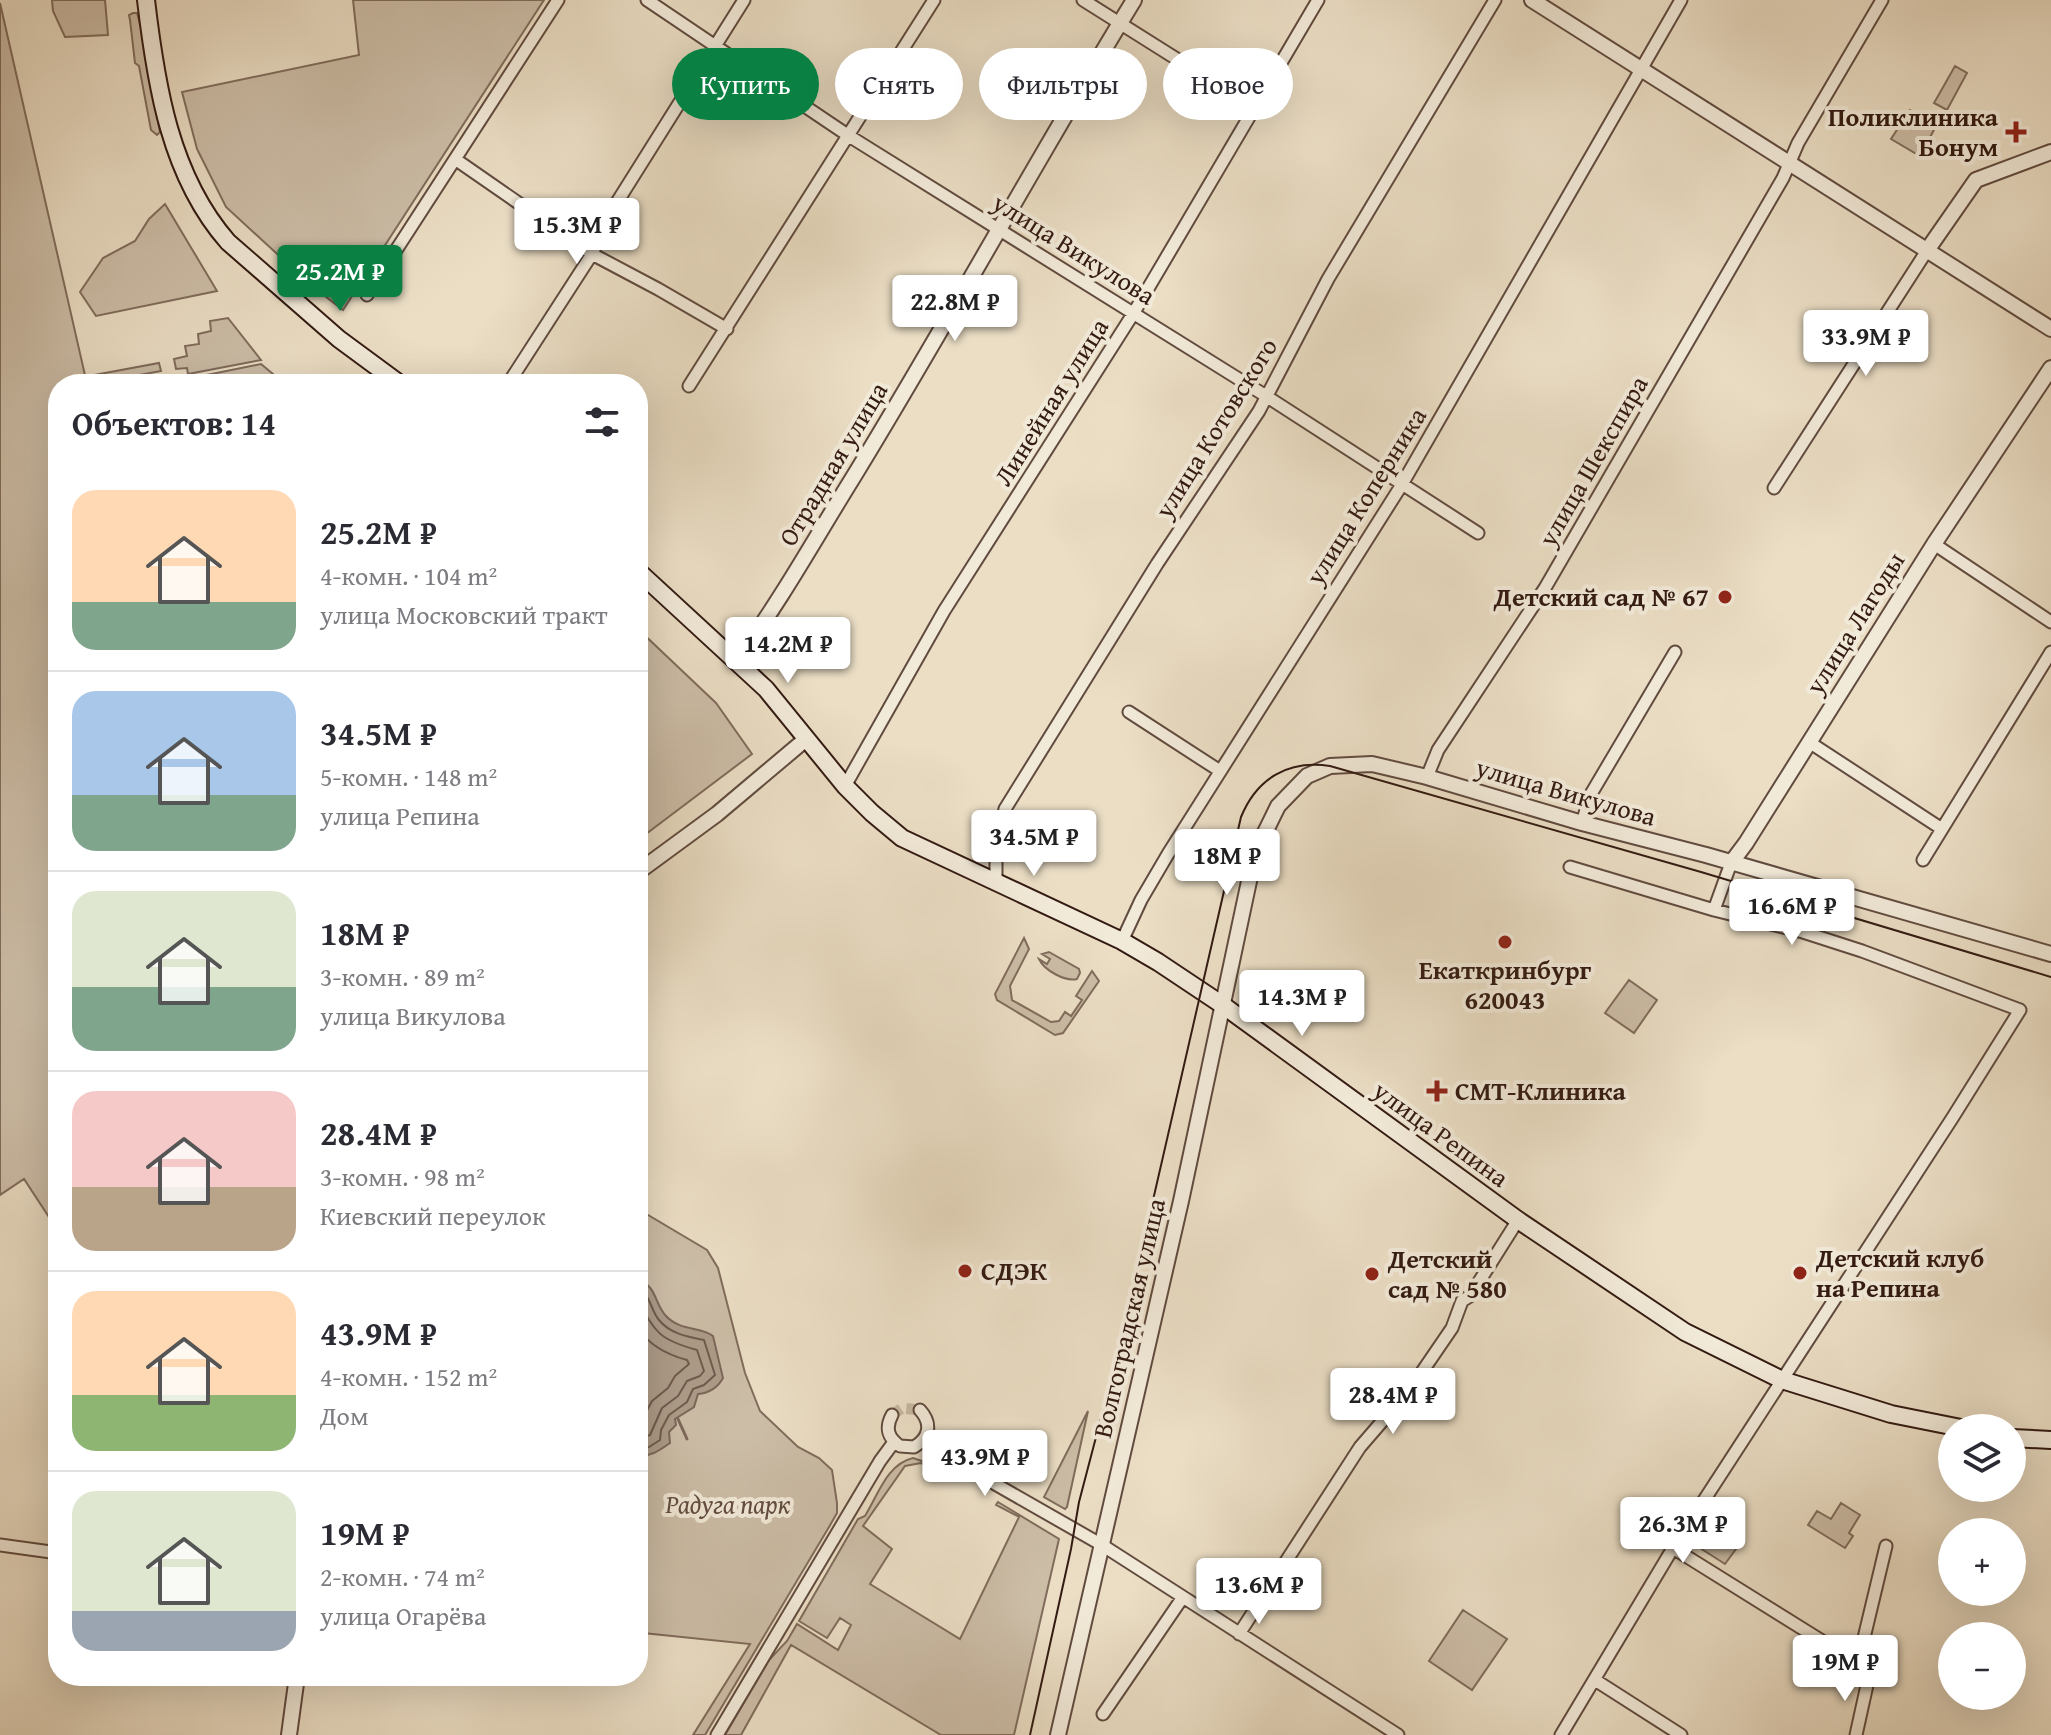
<!DOCTYPE html>
<html lang="ru">
<meta charset="utf-8">
<style>
:root{--surface:#fff;--page:#f7f7f7;--text:#2b2b33;--muted:#7c7c81;--line:#e1e1e2;--accent:#0b8043}
body{margin:0;font-family:"Gentium Book Plus",serif;background:var(--page);color:var(--text);height:100vh;display:flex;flex-direction:column;font-size:30px;white-space:nowrap}
*{box-sizing:border-box;margin:0}
p{font-size:26px;color:var(--muted)}
.icon{flex:none;width:44px;height:44px;fill:none;stroke:currentColor;stroke-width:2;stroke-linecap:round;stroke-linejoin:round}
.map{position:relative;flex:1;overflow:hidden}
.sheet{position:absolute;left:48px;top:374px;width:600px;height:1312px;display:flex;flex-direction:column;background:var(--surface);border-radius:32px;box-shadow:0 8px 32px #0002}
.sheet>*{flex:none}
.banner{position:absolute;left:672px;top:48px;width:760px;height:72px;display:flex;gap:16px}
.buttons{position:absolute;left:1938px;top:1414px;display:grid;gap:16px}
.buttons a{display:grid;place-items:center;width:88px;height:88px;border-radius:50%;background:var(--surface);box-shadow:0 8px 32px #0002;font-size:40px}
.price{position:absolute;translate:-50% -68px;padding:0 18px;border-radius:8px;background:#fff;color:#222;font-size:26px;line-height:52px;filter:drop-shadow(0 2px 4px #0008)}
.price::after{content:'';position:absolute;left:50%;top:48px;width:24px;height:18px;margin-left:-12px;background:inherit;clip-path:polygon(0 0,100% 0,50% 100%)}
.price.current{background:var(--accent);color:#fff}
ul{padding:0;list-style:none}
li{display:flex;align-items:center;gap:24px;height:200px;padding:0 24px}
li+li{border-top:2px solid var(--line)}
li span{display:grid;place-items:center;flex:none;width:224px;height:160px;border-radius:24px;color:#555}
li>.icon{margin-inline-start:auto}
span .icon{width:96px;height:96px;fill:#fffc;stroke-width:1}
li b{font-size:34px}
h2{display:flex;justify-content:space-between;align-items:center;height:96px;padding:0 24px;font-size:34px}
.pill{padding:0 28px;border-radius:36px;background:var(--surface);box-shadow:0 8px 32px #0002;font-size:28px;line-height:72px}
.pill.current{background:var(--accent);color:#fff}
.map>svg:first-child{display:block}
</style>
<div class="map">
<svg width="2051" height="1735" viewBox="0 0 2051 1735">
<rect width="100%" height="100%" fill="#ebdec5"/>
<filter id="stains"><feTurbulence type="fractalNoise" baseFrequency=".0025" numOctaves="4"/><feColorMatrix values="0 0 0 0 .2 0 0 0 0 .09 0 0 0 0 .02 0 0 0 .5 -.17"/></filter>
<radialGradient id="worn" r=".72"><stop offset=".6" stop-color="#630" stop-opacity="0"/><stop offset="1" stop-color="#630" stop-opacity=".3"/></radialGradient>
<path fill="#ccbda7" stroke="#806c5c" stroke-width="2" d="M52,0h53l3,35 -43,2 -12,-26z
M353,0h191l-201,310 -31,-24 -86,-79 -29,-58 -15,-57 177,-37z
M0,3l87,381h-29v847l-34,-52 -24,16z
M133,13h4l4,15 19,104 -3,3 -6,-5 -12,-64 -4,-3 -5,-43 -1,-5z
M1955,66l12,7 -20,37 -13,-7z
M1910,110l26,16 -16,30 -29,-17z
M165,204l52,87 -121,25 -16,-24 23,-34 32,-17 14,-22z
M228,318l33,42 -73,14 -1,-6 -11,1 -2,-10 13,-3 -2,-10 14,-2 -1,-10 13,-3 -1,-10z
M159,363l2,8 -65,12 -2,-8z
M261,364l24,20h-123z
M638,629l78,74 36,51 -114,86z
M1024,938l5,11 -19,37 2,14 39,22 8,-1 6,-9 6,4 11,-16 -6,-4 16,-25 7,10 -36,52 -8,2 -58,-35 -2,-6z
M1049,952l30,17 1,4 -3,6c-12,3 -33,-9 -38,-20l8,5 3,-5 -8,-5z
M1629,980l28,20 -23,33 -29,-20z
M638,1209l69,41 11,18 27,105 15,38 38,36 21,11 13,12 5,33v10l-8,14 -124,208h-12l57,-91 -107,-11 -5,-3z
M1088,1411l-21,96 -2,2 -21,-12z
M913,1458l21,7 -2,3 -11,-5 -16,3 -42,60 29,23 -22,35 90,55 59,-122 -23,-12 2,-3 61,37 -45,196h-73l-150,-90 -50,90h-16l44,-75 18,-19 10,-17 41,26 13,-25 -11,-7 -13,20 -28,-17 59,-102 7,-3c13,-21 22,-52 48,-58z
M1841,1503l19,12 -11,18 4,3 -8,12 -37,-23 9,-14 14,8z
M1716,1521l28,17 -19,26 -25,-16z
M1463,1610l44,29 -35,51 -43,-29z"/>
<path fill="#ac9b88" stroke="#7c6759" stroke-width="2" d="M638,1280c19,6 16,23 28,36 15,16 35,10 47,20l10,42c-5,9 -14,15 -25,16l-4,13 -19,12 1,6 -7,7 1,11c-10,7 -19,14 -32,13z"/>
<g fill="none" stroke-linecap="round" stroke-linejoin="round">
<path stroke="#705a4d" stroke-width="2" d="M638,1289c13,6 12,20 21,31 11,14 30,17 45,20l11,35 -11,10 -11,4 -6,13 -18,13 -8,15 -1,10 -11,7 -11,2
M638,1300c17,33 22,40 59,50l7,21 -4,5 -13,5 -9,15 -16,12 -12,27 -12,4
M638,1328c11,17 30,27 49,32l2,4 -14,12 -7,12 -16,13 -14,26"/>
<path stroke="#7c6759" stroke-width="3" d="M678,1419l9,20"/>
<path stroke="#c6b7a1" stroke-width="11" stroke-dasharray="11 5.5" stroke-linecap="butt" d="M892,1415l10,-7 18,2"/>
<g stroke="#614b3f" stroke-width="15">
<path id="minor" d="M647,0l202,136 417,260 212,137
M1083,0l170,107
M455,159l137,95 66,35 69,40
M367,295l191,-295
M508,384l84,-130 17,-39 135,-215
M689,386l245,-386
M1774,488l154,-239
M1934,544l117,78
M1129,712l91,59
M1809,742l133,87
M1427,777l11,-27 107,-162 238,-410 15,-35 84,-143
M845,786l99,-175 189,-297 185,-314
M1582,823l9,-29 84,-142
M1923,860l128,-208
M996,884v-36l9,-39 152,-245 102,-153 69,-132 167,-279
M1714,910l17,-47
M1122,941l19,-41 27,-46 233,-368 280,-486
M892,1415c-7,13 -4,23 8,31l14,1c16,-9 18,-24 6,-37
M926,1438l29,23 147,84 296,190
M0,1545l58,8
M1673,1548l194,121 2,7 -13,59
M1239,1634l121,-187 51,-59 41,-60 10,-27 8,-5 48,-76
M1858,1663l28,-117
M1595,1680l86,55
M1103,1714l80,-117
M717,1735l163,-274 14,-19
M1561,1735l112,-187 280,-431 67,-107 -158,-59 -59,-19 -89,-22 -144,-43"/>
</g>
<g stroke="#614b3f" stroke-width="18">
<path id="tertiary" d="M1532,0l519,329
M1928,249l48,-69 75,-28
M737,660c43,-58 79,-123 117,-184 96,-157 184,-319 280,-476
M1731,863l15,-20 188,-299 117,-176
M638,872l79,-58 89,-75
M289,1735l8,-59
M1058,1735l123,-534 74,-348 23,-47 29,-30 23,-10 42,-2 55,13 155,46 124,32 345,99"/>
</g>
<g stroke="#331a12" stroke-width="20">
<path id="secondary" d="M146,0c10,85 24,176 82,242l111,97 61,45
M638,571l128,118 79,97 27,27 30,25 220,103 36,21 66,44 294,214 167,112 97,48 109,34 70,14
M2012,1438l39,2"/>
</g>
<use href="#minor" stroke="#f2ead9" stroke-width="11"/>
<use href="#tertiary" stroke="#f2ead9" stroke-width="14"/>
<use href="#secondary" stroke="#f2ead9" stroke-width="16"/>
<path stroke="#331a12" stroke-width="2" d="M1030,1735l41,-186 8,-47 38,-145 124,-540c16,-39 47,-57 89,-51l371,106 350,105"/>
</g>
<g fill="#8f2418" stroke="#f2ead9" stroke-width="3">
<path d="M2012 120h8v8h8v8h-8v8h-8v-8h-8v-8h8z"/>
<circle cx="1725" cy="597" r="8"/>
<circle cx="1505" cy="942" r="8"/>
<path d="M1433 1079h8v8h8v8h-8v8h-8v-8h-8v-8h8z"/>
<circle cx="965" cy="1271" r="8"/>
<circle cx="1800" cy="1273" r="8"/>
<circle cx="1372" cy="1274" r="8"/>
</g>
<g text-anchor="middle" stroke-width="8" stroke-linejoin="round" paint-order="stroke">
<g font-size="26" font-weight="bold" fill="#331a12" stroke="#f2ead9" text-anchor="start">
<text x="1998" y="126" text-anchor="end">Поликлиника<tspan x="1998" dy="30">Бонум</tspan></text>
<text x="1709" y="606" text-anchor="end">Детский сад № 67</text>
<text x="1505" y="979" text-anchor="middle">Екаткринбург<tspan x="1505" dy="30">620043</tspan></text>
<text x="1455" y="1100">СМТ-Клиника</text>
<text x="1816" y="1267">Детский клуб<tspan x="1816" dy="30">на Репина</tspan></text>
<text x="1388" y="1268">Детский<tspan x="1388" dy="30">сад № 580</tspan></text>
<text x="981" y="1280">СДЭК</text>
</g>
<g font-size="26" fill="#331a12" stroke="#f2ead9">
<text transform="translate(1074 249) rotate(32)" y="9">улица Викулова</text>
<text transform="translate(1051 402) rotate(-58)" y="9">Линейная улица</text>
<text transform="translate(1216 428) rotate(-58)" y="9">улица Котовского</text>
<text transform="translate(1593 461) rotate(-60)" y="9">улица Шекспира</text>
<text transform="translate(833 464) rotate(-59)" y="9">Отрадная улица</text>
<text transform="translate(1366 496) rotate(-58)" y="9">улица Коперника</text>
<text transform="translate(1855 623) rotate(-58)" y="9">улица Лагоды</text>
<text transform="translate(1566 792) rotate(16)" y="9">улица Викулова</text>
<text transform="translate(1441 1134) rotate(36)" y="9">улица Репина</text>
<text transform="translate(1129 1318) rotate(-77)" y="9">Волгоградская улица</text>
</g>
<g font-size="26" font-style="italic" fill="#614b3f" stroke="#f2ead9">
<text x="728" y="1513">Радуга парк</text>
</g>
</g>
<rect width="100%" height="100%" filter="url(#stains)"/>
<rect width="100%" height="100%" fill="url(#worn)"/>
</svg>
<div class="buttons">
<a><svg class="icon" aria-label="layers" viewBox="0 0 24 24"><path d="M12 4l9 5-9 5-9-5zM3 14l9 5 9-5"/></svg></a>
<a>+</a>
<a>−</a>
</div>
<b class="price" style="left:577px;top:266px">15.3M ₽</b>
<b class="price current" style="left:340px;top:313px">25.2M ₽</b>
<b class="price" style="left:955px;top:343px">22.8M ₽</b>
<b class="price" style="left:1866px;top:378px">33.9M ₽</b>
<b class="price" style="left:788px;top:685px">14.2M ₽</b>
<b class="price" style="left:1034px;top:878px">34.5M ₽</b>
<b class="price" style="left:1227px;top:897px">18M ₽</b>
<b class="price" style="left:1792px;top:947px">16.6M ₽</b>
<b class="price" style="left:1302px;top:1038px">14.3M ₽</b>
<b class="price" style="left:1393px;top:1436px">28.4M ₽</b>
<b class="price" style="left:985px;top:1498px">43.9M ₽</b>
<b class="price" style="left:1683px;top:1565px">26.3M ₽</b>
<b class="price" style="left:1259px;top:1626px">13.6M ₽</b>
<b class="price" style="left:1845px;top:1703px">19M ₽</b>
<div class="banner">
<a class="pill current">Купить</a>
<a class="pill">Снять</a>
<a class="pill">Фильтры</a>
<a class="pill">Новое</a>
</div>
<section class="sheet">
<h2>Объектов: 14<svg class="icon" aria-label="filters" viewBox="0 0 24 24"><path d="M4 7h16M4 17h16"/><circle cx="9" cy="7" r="2"/><circle cx="15" cy="17" r="2"/></svg></h2>
<ul>
<li><span style="background:linear-gradient(#ffd9b3 70%,#7fa58c 0)"><svg class="icon" aria-label="home" viewBox="0 0 24 24"><path d="M3 11l9-7 9 7M6 9v11h12V9"/></svg></span><div><b>25.2M ₽</b><p>4-комн. · 104 m²</p><p>улица Московский тракт</p></div></li>
<li><span style="background:linear-gradient(#a9c7e8 65%,#7fa58c 0)"><svg class="icon" aria-label="home" viewBox="0 0 24 24"><path d="M3 11l9-7 9 7M6 9v11h12V9"/></svg></span><div><b>34.5M ₽</b><p>5-комн. · 148 m²</p><p>улица Репина</p></div></li>
<li><span style="background:linear-gradient(#dfe7d0 60%,#7fa58c 0)"><svg class="icon" aria-label="home" viewBox="0 0 24 24"><path d="M3 11l9-7 9 7M6 9v11h12V9"/></svg></span><div><b>18M ₽</b><p>3-комн. · 89 m²</p><p>улица Викулова</p></div></li>
<li><span style="background:linear-gradient(#f6c9c9 60%,#b9a48a 0)"><svg class="icon" aria-label="home" viewBox="0 0 24 24"><path d="M3 11l9-7 9 7M6 9v11h12V9"/></svg></span><div><b>28.4M ₽</b><p>3-комн. · 98 m²</p><p>Киевский переулок</p></div></li>
<li><span style="background:linear-gradient(#ffd9b3 65%,#8fb573 0)"><svg class="icon" aria-label="home" viewBox="0 0 24 24"><path d="M3 11l9-7 9 7M6 9v11h12V9"/></svg></span><div><b>43.9M ₽</b><p>4-комн. · 152 m²</p><p>Дом</p></div></li>
<li><span style="background:linear-gradient(#dfe7d0 75%,#9aa5b1 0)"><svg class="icon" aria-label="home" viewBox="0 0 24 24"><path d="M3 11l9-7 9 7M6 9v11h12V9"/></svg></span><div><b>19M ₽</b><p>2-комн. · 74 m²</p><p>улица Огарёва</p></div></li>
</ul>
</section>
</div>
